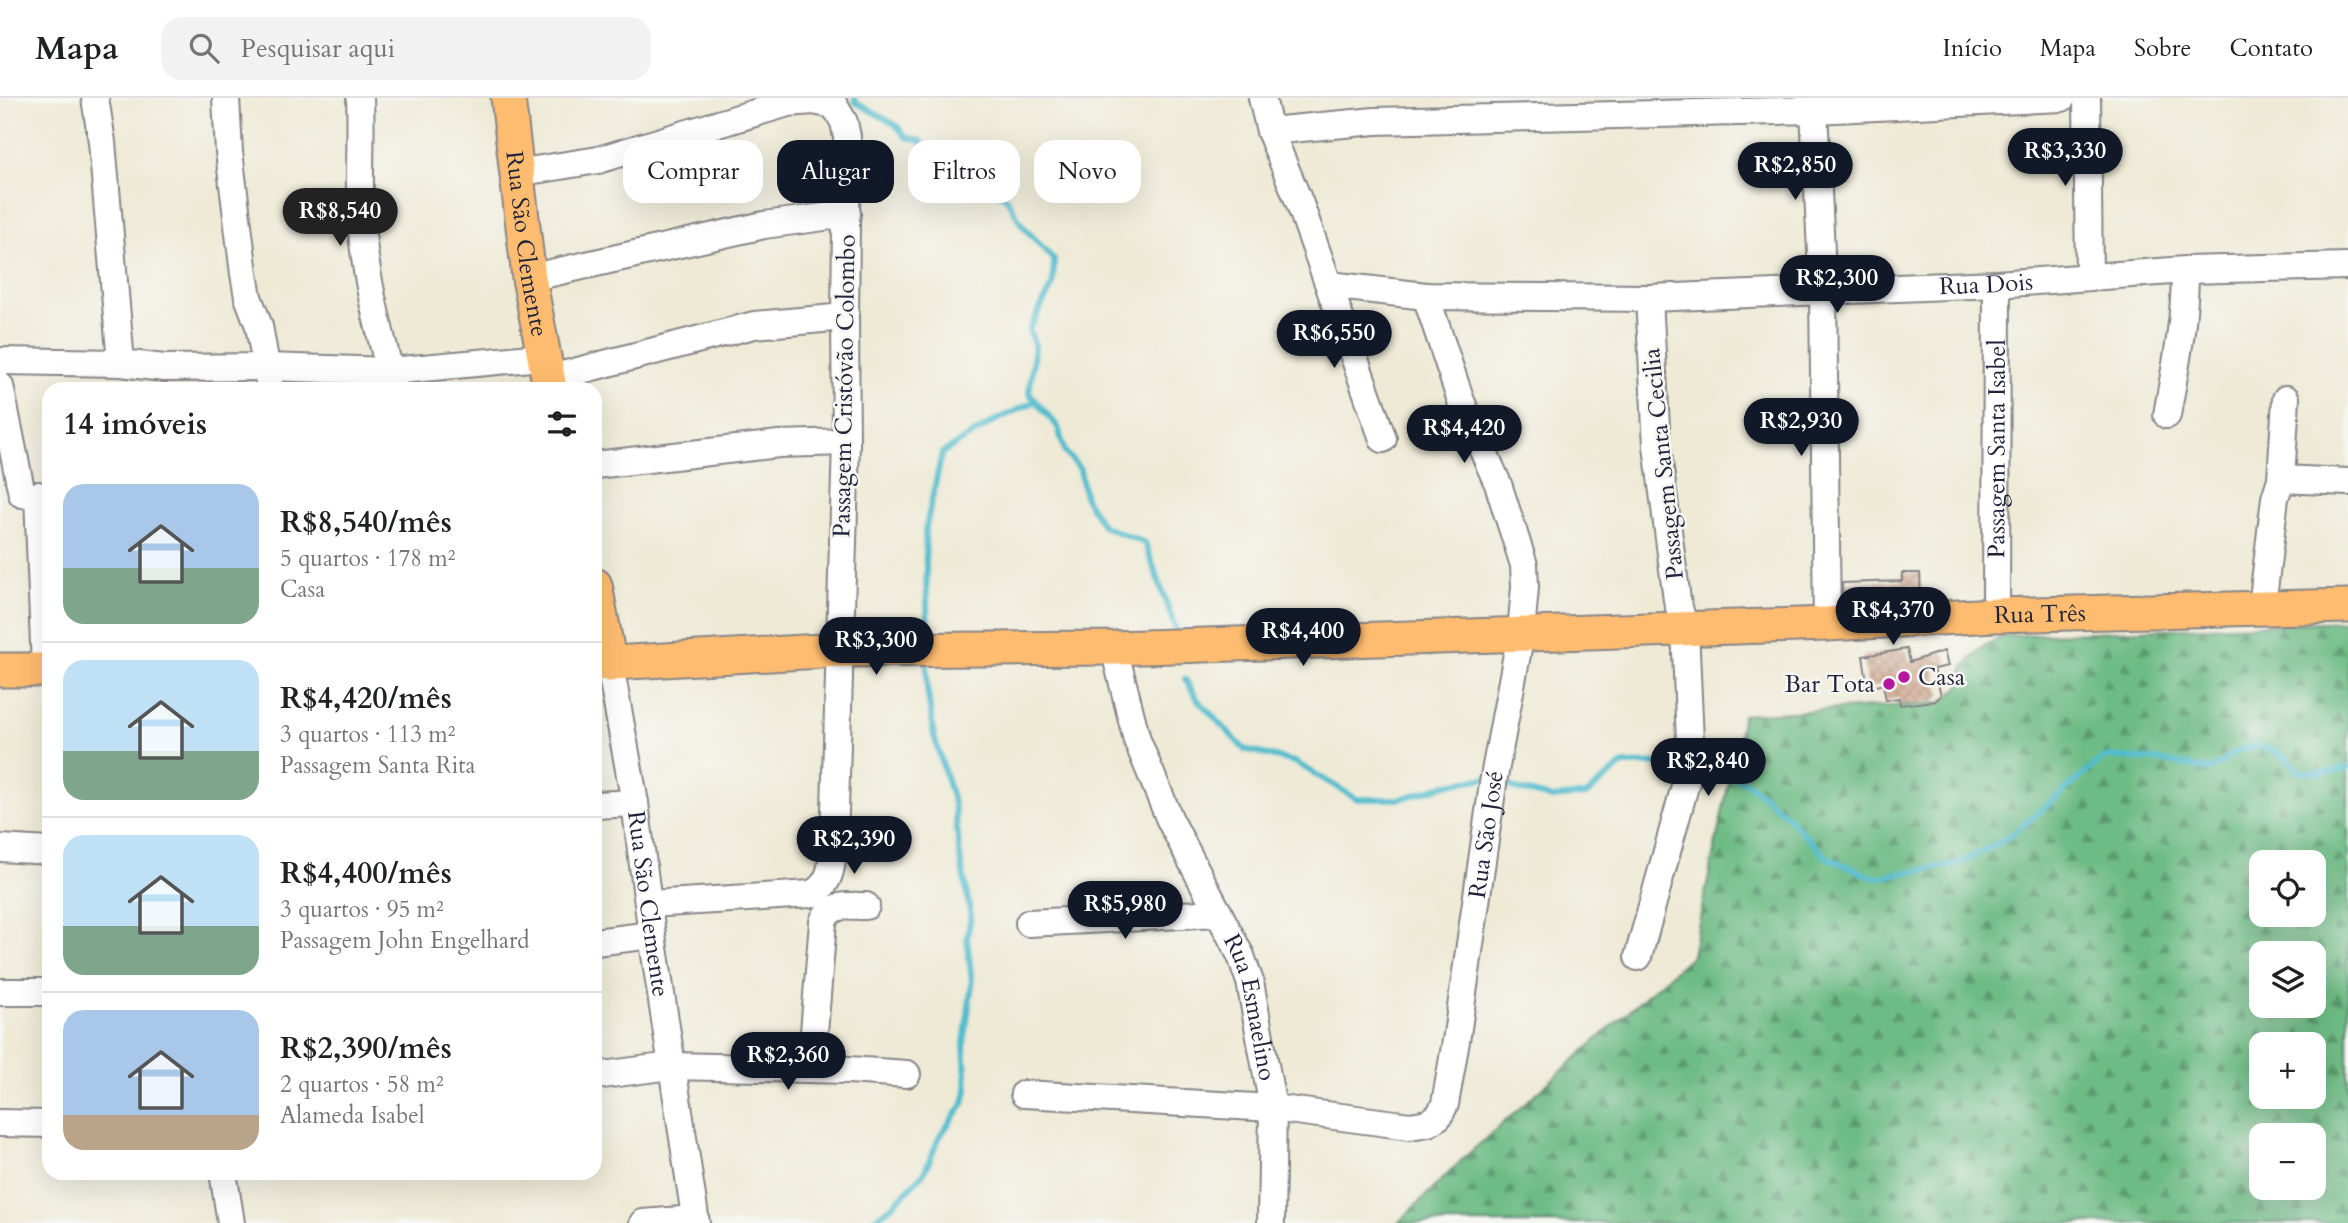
<!DOCTYPE html>
<html lang="pt">
<meta charset="utf-8">
<style>
:root{--surface:#fff;--page:#f2f2f2;--text:#202124;--muted:#757577;--line:#e0e0e0;--accent:#111827}
body{margin:0;font-family:Cardo,serif;background:var(--page);color:var(--text);height:100vh;display:flex;flex-direction:column;font-size:26px;white-space:nowrap}
*{box-sizing:border-box;margin:0}
p{font-size:23px;color:var(--muted)}
.icon{flex:none;width:38px;height:38px;fill:none;stroke:currentColor;stroke-width:2;stroke-linecap:round;stroke-linejoin:round}
.map{position:relative;flex:1;overflow:hidden}
.panel{position:absolute;left:42px;top:284px;width:560px;height:798px;display:flex;flex-direction:column;background:var(--surface);border-radius:21px;box-shadow:0 7px 28px #0002}
.panel>*{flex:none}
.banner{position:absolute;left:623px;top:42px;width:665px;height:63px;display:flex;gap:14px}
.buttons{position:absolute;left:2249px;top:752px;display:grid;gap:14px}
.buttons a{display:grid;place-items:center;width:77px;height:77px;border-radius:14px;background:var(--surface);box-shadow:0 7px 28px #0002;font-size:35px}
.price{position:absolute;translate:-50% -60px;padding:0 16px;border-radius:24px;background:var(--accent);color:#fff;font-size:23px;line-height:46px;filter:drop-shadow(0 2px 4px #0008)}
.price::after{content:'';position:absolute;left:50%;top:42px;width:21px;height:16px;margin-left:-10px;background:inherit;clip-path:polygon(0 0,100% 0,50% 100%)}
.price.active{background:#222;color:#fff}
ul{padding:0;list-style:none}
li{display:flex;align-items:center;gap:21px;height:175px;padding:0 21px}
li+li{border-top:2px solid var(--line)}
li span{display:grid;place-items:center;flex:none;width:196px;height:140px;border-radius:21px;color:#555}
li>.icon{margin-inline-start:auto}
span .icon{width:84px;height:84px;fill:#fffc;stroke-width:1}
li b{font-size:30px}
h2{display:flex;justify-content:space-between;align-items:center;height:84px;padding:0 21px;font-size:30px}
.chip{padding:0 24px;border-radius:21px;background:var(--surface);box-shadow:0 7px 28px #0002;font-size:24px;line-height:63px}
.chip.active{background:var(--accent);color:#fff}
header{display:flex;align-items:center;gap:42px;box-sizing:border-box;height:98px;padding:0 35px;background:var(--surface);border-bottom:2px solid var(--line)}
header strong{font-size:33px}
nav{display:flex;gap:38px;margin-inline-start:auto;font-size:24px}
.search{width:490px;height:63px;background:var(--page);display:flex;align-items:center;gap:18px;box-sizing:border-box;padding:0 24px;border-radius:21px;color:var(--muted);font-size:26px}
.map>svg:first-child{display:block}
</style>
<header>
<strong>Mapa</strong>
<div class="search"><svg class="icon" aria-label="search" viewBox="0 0 24 24"><circle cx="10" cy="10" r="6"/><path d="M15 15l6 6"/></svg>Pesquisar aqui</div>
<nav><a>Início</a><a>Mapa</a><a>Sobre</a><a>Contato</a></nav>
</header>
<div class="map">
<svg width="2348" height="1125" viewBox="0 0 2348 1125">
<defs>
<pattern id="forest-firs" width="22" height="20" patternUnits="userSpaceOnUse" patternTransform="scale(1.75)"><rect width="22" height="20" fill="#6ebc85"/><path d="M5 1l3.5 6h-7zM16 11l3.5 6h-7z" fill="#5a986e"/></pattern>
<pattern id="building-cross-hatch" width="8" height="8" patternUnits="userSpaceOnUse" patternTransform="scale(1.75)"><rect width="8" height="8" fill="#d0a58b"/><path d="M0 0l8 8M0 8l8-8" fill="none" stroke="#a88673"/></pattern>
</defs>
<rect width="100%" height="100%" fill="#f6f6f2"/>
<filter id="ink" filterUnits="userSpaceOnUse"><feTurbulence type="fractalNoise" baseFrequency=".0143" numOctaves="2"/><feDisplacementMap in="SourceGraphic" scale="14" xChannelSelector="R" yChannelSelector="G"/><feConvolveMatrix kernelMatrix="1 2 1 2 8 2 1 2 1" color-interpolation-filters="sRGB"/></filter>
<filter id="wash" filterUnits="userSpaceOnUse"><feTurbulence type="fractalNoise" baseFrequency=".00686" numOctaves="4" result="noise"/><feDisplacementMap in="SourceGraphic" scale="28" xChannelSelector="R" yChannelSelector="G"/><feGaussianBlur stdDeviation="1.57" result="paint"/><feColorMatrix in="noise" values="0 0 0 0 0 0 0 0 0 0 0 0 0 0 0 0 0 1.4 0 .05"/><feComposite in="paint" operator="in"/></filter>
<g filter="url(#wash)">
<rect width="100%" height="100%" fill="#eeead6"/>
<path fill="url(#forest-firs)" stroke="#486f60" stroke-width="2" fill-rule="evenodd" d="M2348,523v602h-950l68,-67 226,-201 51,-240 198,-12 18,-16 5,-21 19,-20 21,-10zM2261,765h53v52h-53zM2261,856h53v52h-53zM2261,947h53v52h-53zM2261,1038h53v52h-53z"/>
<g fill="none" stroke-linecap="round" stroke-linejoin="round">
<path stroke="#51bccd" stroke-width="6" d="M855,0v4l41,23 10,12 15,4 14,30 14,4 18,-4 40,28 15,26 32,35 -1,24 -24,46 6,16 -6,47 29,34 7,25 15,17 5,29 18,28 42,17 31,87
M928,541l-3,-108 17,-78 54,-33 40,-19
M1185,581l13,21 46,49 51,13 62,37h43l53,-16 35,-5
M1696,667l52,18 40,34 38,40 49,21 86,-15 49,-27 95,-79 51,3 55,10c7,-4 12,-9 19,-14 26,-20 51,-5 70,16l22,1 26,-5
M1501,683l15,8 35,9 35,-3 37,-31 62,-1
M870,1125l23,-18 31,-32 16,-37 24,-33 3,-13 -3,-46 8,-61 -5,-45 4,-22 -11,-60 -6,-52 -20,-68 -7,-48v-28"/>
</g>
<g id="blocks">
<path fill="url(#building-cross-hatch)" d="M1902,475h18l1,27 -78,4 -1,-21 60,-2z
M1907,551l3,13 34,-11 4,15 -14,3 7,26 -6,6 -35,4 -1,-7 -13,2 -3,-16 -15,5 -5,-33z"/>
</g>
</g>
<g filter="url(#ink)">
<use href="#blocks" fill-opacity="0" stroke="#888688" stroke-width="2"/>
<g fill="none" stroke-linecap="round" stroke-linejoin="round">
<g stroke="#888688" stroke-width="30">
<g id="minor">
<path d="M95,0l7,44 19,221"/>
<path d="M226,0l3,54 15,122 4,23 11,29 11,62"/>
<path d="M360,0c2,41 -2,83 1,124 4,56 19,111 33,165"/>
<path d="M1262,0l8,33 30,73 83,235"/>
<path d="M2087,0l2,179"/>
<path d="M1814,12l9,182 4,332"/>
<path d="M1270,33l105,-10 439,-11 248,-12"/>
<path d="M516,75l82,-13 190,-57 25,-2 21,4 10,17 3,15 -2,180 1,125 -12,401c-2,20 -2,42 -23,51l-162,10"/>
<path d="M529,180l235,-53 83,-11"/>
<path id="s1" d="M1329,187l97,11 223,2 348,-14 188,-14 163,-4"/>
<path d="M0,263l121,2 43,5 102,-1 124,4 152,-14"/>
<path d="M547,281l207,-54 91,-8"/>
<path d="M0,288l22,108"/>
<path d="M2167,317c9,-51 18,-93 18,-145"/>
<path d="M595,367l184,-21 67,-2"/>
<path d="M2281,381l67,3"/>
<path d="M38,397l7,175"/>
<path d="M2262,509l13,-109 6,-19 5,-80"/>
<path id="s2" d="M1996,517l1,-331"/>
<path id="s3" d="M1114,550l23,92 33,80 71,136 9,26 23,126 -2,115"/>
<path id="s4" d="M610,567l25,138 17,132 44,288"/>
<path d="M595,707l40,-2"/>
<path d="M0,750l49,3"/>
<path d="M1029,825l190,-10"/>
<path d="M595,844l57,-7"/>
<path d="M1638,859l53,-193 -6,-135 -8,-29 -20,-154 -8,-148"/>
<path d="M0,894h49"/>
<path d="M811,971l12,-147c6,-19 26,-16 43,-16"/>
<path d="M595,978l76,-10 178,4 58,4"/>
<path id="s5" d="M1024,996l249,14 137,18 18,-3 11,-7 6,-12 12,-69 37,-258 27,-144 4,-46 -1,-22 -26,-81 -37,-83 -35,-105"/>
<path d="M0,1025l49,1"/>
<path d="M223,1074l8,51"/>
<path d="M643,1125l52,-4"/>
</g>
</g>
<g stroke="#888688" stroke-width="37">
<g id="major">
<path id="s6" d="M508,0l21,180 21,110"/>
<path d="M595,487l15,80"/>
<path id="s7" d="M595,566l244,-14 275,-2 713,-24 169,-9 352,-9"/>
<path d="M0,572h49"/>
</g>
</g>
<use href="#minor" stroke="#fff" stroke-width="26"/>
<use href="#major" stroke="#febc70" stroke-width="33"/>
</g>
</g>
<g fill="#b5179e" stroke="#f6f6f2" stroke-width="2.5">
<circle cx="1904" cy="579" r="7"/>
<circle cx="1889" cy="586" r="7"/>
</g>
<g text-anchor="middle" stroke-width="5" stroke-linejoin="round" paint-order="stroke">
<g font-size="24" fill="#22223b" stroke="#f6f6f2">
<text dy="8" stroke="none"><textPath href="#s6" startOffset="147">Rua São Clemente</textPath></text>
<text dy="8" stroke="none"><textPath href="#s1" startOffset="658">Rua Dois</textPath></text>
<text transform="translate(844 288) rotate(-89)" y="8">Passagem Cristóvão Colombo</text>
<text dy="8" stroke="none"><textPath href="#s2" startOffset="166">Passagem Santa Isabel</textPath></text>
<text transform="translate(1663 366) rotate(-96)" y="8">Passagem Santa Cecilia</text>
<text dy="8" stroke="none"><textPath href="#s7" startOffset="1446">Rua Três</textPath></text>
<text dy="8" stroke="none"><textPath href="#s5" startOffset="705">Rua São José</textPath></text>
<text dy="8" stroke="none"><textPath href="#s4" startOffset="242">Rua São Clemente</textPath></text>
<text dy="8" stroke="none"><textPath href="#s3" startOffset="387">Rua Esmaelino</textPath></text>
</g>
<g font-size="24" fill="#22223b" stroke="#f6f6f2" text-anchor="start">
<text x="1918" y="587">Casa</text>
<text x="1875" y="594" text-anchor="end">Bar Tota</text>
</g>
</g>
</svg>
<div class="buttons">
<a><svg class="icon" aria-label="locate" viewBox="0 0 24 24"><circle cx="12" cy="12" r="6"/><path d="M12 2v4M12 18v4M2 12h4M18 12h4"/></svg></a>
<a><svg class="icon" aria-label="layers" viewBox="0 0 24 24"><path d="M12 4l9 5-9 5-9-5zM3 14l9 5 9-5"/></svg></a>
<a>+</a>
<a>−</a>
</div>
<b class="price" style="left:2065px;top:90px">R$3,330</b>
<b class="price" style="left:1795px;top:104px">R$2,850</b>
<b class="price active" style="left:340px;top:150px">R$8,540</b>
<b class="price" style="left:1837px;top:217px">R$2,300</b>
<b class="price" style="left:1334px;top:272px">R$6,550</b>
<b class="price" style="left:1801px;top:360px">R$2,930</b>
<b class="price" style="left:1464px;top:367px">R$4,420</b>
<b class="price" style="left:1893px;top:549px">R$4,370</b>
<b class="price" style="left:1303px;top:570px">R$4,400</b>
<b class="price" style="left:876px;top:579px">R$3,300</b>
<b class="price" style="left:1708px;top:700px">R$2,840</b>
<b class="price" style="left:854px;top:778px">R$2,390</b>
<b class="price" style="left:1125px;top:843px">R$5,980</b>
<b class="price" style="left:788px;top:994px">R$2,360</b>
<div class="banner">
<a class="chip">Comprar</a>
<a class="chip active">Alugar</a>
<a class="chip">Filtros</a>
<a class="chip">Novo</a>
</div>
<section class="panel">
<h2>14 imóveis<svg class="icon" aria-label="filters" viewBox="0 0 24 24"><path d="M4 7h16M4 17h16"/><circle cx="9" cy="7" r="2"/><circle cx="15" cy="17" r="2"/></svg></h2>
<ul>
<li><span style="background:linear-gradient(#a9c7e8 60%,#7fa58c 0)"><svg class="icon" aria-label="home" viewBox="0 0 24 24"><path d="M3 11l9-7 9 7M6 9v11h12V9"/></svg></span><div><b>R$8,540/mês</b><p>5 quartos · 178 m²</p><p>Casa</p></div></li>
<li><span style="background:linear-gradient(#bfe0f5 65%,#7fa58c 0)"><svg class="icon" aria-label="home" viewBox="0 0 24 24"><path d="M3 11l9-7 9 7M6 9v11h12V9"/></svg></span><div><b>R$4,420/mês</b><p>3 quartos · 113 m²</p><p>Passagem Santa Rita</p></div></li>
<li><span style="background:linear-gradient(#bfe0f5 65%,#7fa58c 0)"><svg class="icon" aria-label="home" viewBox="0 0 24 24"><path d="M3 11l9-7 9 7M6 9v11h12V9"/></svg></span><div><b>R$4,400/mês</b><p>3 quartos · 95 m²</p><p>Passagem John Engelhard</p></div></li>
<li><span style="background:linear-gradient(#a9c7e8 75%,#b9a48a 0)"><svg class="icon" aria-label="home" viewBox="0 0 24 24"><path d="M3 11l9-7 9 7M6 9v11h12V9"/></svg></span><div><b>R$2,390/mês</b><p>2 quartos · 58 m²</p><p>Alameda Isabel</p></div></li>
</ul>
</section>
</div>
